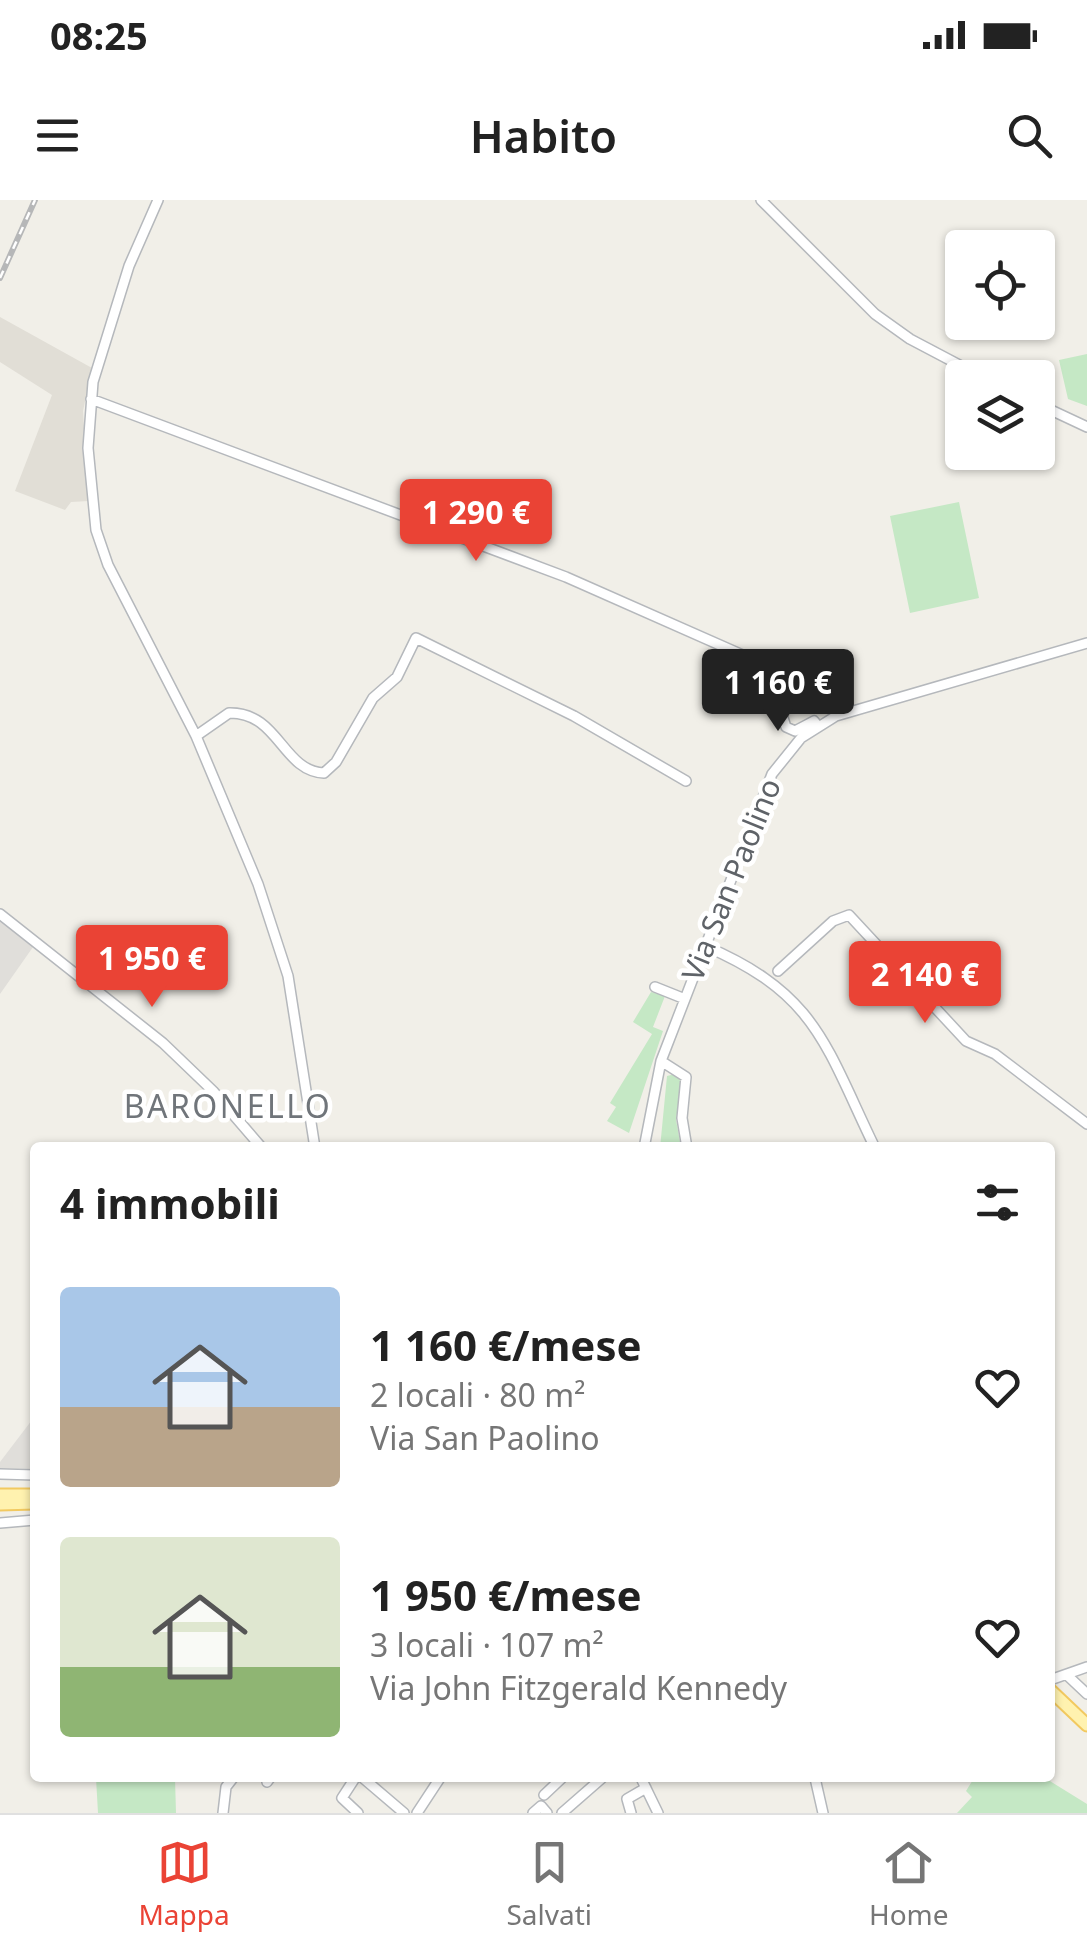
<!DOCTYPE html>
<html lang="it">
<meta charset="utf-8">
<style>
:root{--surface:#fff;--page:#f6f6f6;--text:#222;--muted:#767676;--line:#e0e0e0;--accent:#ea4335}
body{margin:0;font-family:"Noto Sans",sans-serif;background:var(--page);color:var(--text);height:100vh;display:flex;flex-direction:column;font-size:38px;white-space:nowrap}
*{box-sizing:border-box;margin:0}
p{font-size:32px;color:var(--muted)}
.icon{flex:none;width:55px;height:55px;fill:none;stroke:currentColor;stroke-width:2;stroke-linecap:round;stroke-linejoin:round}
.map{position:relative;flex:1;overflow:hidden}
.sheet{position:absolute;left:30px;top:942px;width:1025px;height:640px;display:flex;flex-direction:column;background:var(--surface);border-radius:10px;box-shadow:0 2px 8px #0004}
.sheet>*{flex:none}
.buttons{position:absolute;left:945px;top:30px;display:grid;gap:20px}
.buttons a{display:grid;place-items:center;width:110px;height:110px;border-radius:10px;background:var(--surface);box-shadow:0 2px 8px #0004;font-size:50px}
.price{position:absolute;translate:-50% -85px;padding:0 22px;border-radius:10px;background:var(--accent);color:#fff;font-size:32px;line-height:65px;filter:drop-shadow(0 2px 5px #0008)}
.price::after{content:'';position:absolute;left:50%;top:60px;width:30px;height:22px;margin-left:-15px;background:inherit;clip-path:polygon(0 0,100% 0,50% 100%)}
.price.current{background:#222;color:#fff}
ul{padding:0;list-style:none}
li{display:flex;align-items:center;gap:30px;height:250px;padding:0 30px}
li span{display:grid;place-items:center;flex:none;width:280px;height:200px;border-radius:10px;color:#555}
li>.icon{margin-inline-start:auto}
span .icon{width:120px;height:120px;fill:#fffc;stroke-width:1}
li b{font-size:42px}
h2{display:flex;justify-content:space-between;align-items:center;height:120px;padding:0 30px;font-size:42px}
.status{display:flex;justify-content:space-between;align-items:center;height:70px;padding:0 50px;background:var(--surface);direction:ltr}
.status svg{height:28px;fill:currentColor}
header{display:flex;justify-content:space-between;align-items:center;height:130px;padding:0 30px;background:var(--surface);font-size:45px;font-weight:600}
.dock{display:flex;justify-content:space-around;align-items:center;height:140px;border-top:2px solid var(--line);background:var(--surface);font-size:28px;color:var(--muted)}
.dock a{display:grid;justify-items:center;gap:5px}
.dock .current{color:var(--accent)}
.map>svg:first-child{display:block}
</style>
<div class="status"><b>08:25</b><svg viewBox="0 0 49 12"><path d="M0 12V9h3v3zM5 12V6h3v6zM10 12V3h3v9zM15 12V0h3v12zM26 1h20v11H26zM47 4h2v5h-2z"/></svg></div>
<header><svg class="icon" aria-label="menu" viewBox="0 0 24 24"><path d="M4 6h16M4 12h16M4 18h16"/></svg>Habito<svg class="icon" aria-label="search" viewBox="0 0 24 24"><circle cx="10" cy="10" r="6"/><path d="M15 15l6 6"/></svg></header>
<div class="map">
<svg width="1087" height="1613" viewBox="0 0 1087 1613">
<rect width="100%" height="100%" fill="#f1efe8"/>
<path fill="#e0deda" d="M0,720l33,27 -33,47z
M35,1216v53l-35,-1v-6z"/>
<path fill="#e1ded6" d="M0,117l92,51 -9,43 6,90 -18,1 -6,8 -50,-19 37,-96 -52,-33z"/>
<path fill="#c5e8c5" d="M1087,154v52l-19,-7 -9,-39z
M959,302l20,96 -69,15 -20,-97z
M651,792l14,4 -12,31 10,4 -34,102 -22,-12 9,-14 -6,-4 42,-69 -19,-12z
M675,874l7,9 -6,37 5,27 -21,1 7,-72z
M96,1578h79l1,35h-78z
M974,1578h71l42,26v9h-130l15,-16 -6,-6z"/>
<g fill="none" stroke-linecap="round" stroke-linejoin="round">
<g stroke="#b5b8bc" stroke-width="12">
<path id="minor" d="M158,0l-29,66 -36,116 -5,66 8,82 12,35 88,171 62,148 30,92 27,172
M761,0l114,114 35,25 74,39
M91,199l475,178 215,95 5,7 -8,23 8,25 9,4 19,-10 4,5
M1038,204l49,23
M196,536l33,-23c50,-1 53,58 95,60l12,-11 37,-64 24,-21 19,-39 158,78 112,65
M0,714l163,129 50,48 49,57
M705,746c112,48 120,99 170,202
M778,771l55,-50 16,-6 117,126 29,13 92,70
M655,787l30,12
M661,861l25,16 -4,41 5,30
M644,948l17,-87 111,-287 29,-36 35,-22 251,-73
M0,1274l35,1
M0,1323l35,-3
M1069,1477l18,17
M1050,1480l37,-13
M355,1578l-13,20 16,15
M363,1578l41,35
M641,1578l17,35
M815,1578l8,35
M267,1582l3,-4
M544,1595l18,-17
M223,1613l3,-26 7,-9
M417,1613l23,-35
M533,1613l8,-7 6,7
M562,1613l40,-35
M631,1613l-4,-14 19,-11"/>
</g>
<g stroke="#f2c960" stroke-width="15">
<path id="major" d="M0,1295h35
M0,1304l35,-1
M1050,1490l37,35"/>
</g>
<use href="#minor" stroke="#fff" stroke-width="9"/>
<use href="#major" stroke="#fff2af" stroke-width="11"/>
<g stroke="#b6b7b8" stroke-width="6">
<path id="rail" d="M0,78l35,-78"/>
</g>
<use href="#rail" stroke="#fff" stroke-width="2.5" stroke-dasharray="8" stroke-linecap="butt"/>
</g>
<g text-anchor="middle" stroke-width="9" stroke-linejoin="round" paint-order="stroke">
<g font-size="30" fill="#5f6368" stroke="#fff">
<text transform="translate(732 680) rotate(-68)" y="10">Via San Paolino</text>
</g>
<g font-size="32" letter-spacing="2.5" fill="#70757a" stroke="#fff">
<text x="228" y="918">BARONELLO</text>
</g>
</g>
</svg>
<div class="buttons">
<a><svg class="icon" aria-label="locate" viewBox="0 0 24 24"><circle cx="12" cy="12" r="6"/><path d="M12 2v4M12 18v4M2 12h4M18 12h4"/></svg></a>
<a><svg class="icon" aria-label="layers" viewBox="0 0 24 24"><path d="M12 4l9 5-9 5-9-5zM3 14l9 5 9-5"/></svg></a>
</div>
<b class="price" style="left:476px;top:364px">1 290 €</b>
<b class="price current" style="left:778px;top:534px">1 160 €</b>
<b class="price" style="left:152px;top:810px">1 950 €</b>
<b class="price" style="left:925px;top:826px">2 140 €</b>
<section class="sheet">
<h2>4 immobili<svg class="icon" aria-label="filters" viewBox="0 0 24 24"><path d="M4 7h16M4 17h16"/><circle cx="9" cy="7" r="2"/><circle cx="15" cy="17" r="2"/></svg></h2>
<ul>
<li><span style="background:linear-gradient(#a9c7e8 60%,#b9a48a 0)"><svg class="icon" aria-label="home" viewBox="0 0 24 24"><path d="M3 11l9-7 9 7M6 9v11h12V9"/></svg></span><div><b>1 160 €/mese</b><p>2 locali · 80 m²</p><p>Via San Paolino</p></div><svg class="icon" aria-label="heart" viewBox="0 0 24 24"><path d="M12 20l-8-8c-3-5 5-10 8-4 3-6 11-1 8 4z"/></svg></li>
<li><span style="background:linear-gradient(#dfe7d0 65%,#8fb573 0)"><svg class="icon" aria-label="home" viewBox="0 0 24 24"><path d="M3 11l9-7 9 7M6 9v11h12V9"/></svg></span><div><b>1 950 €/mese</b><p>3 locali · 107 m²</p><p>Via John Fitzgerald Kennedy</p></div><svg class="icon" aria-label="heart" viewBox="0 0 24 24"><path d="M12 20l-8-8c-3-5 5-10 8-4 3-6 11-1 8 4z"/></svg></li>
</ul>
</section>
</div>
<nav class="dock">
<a class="current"><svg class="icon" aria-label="map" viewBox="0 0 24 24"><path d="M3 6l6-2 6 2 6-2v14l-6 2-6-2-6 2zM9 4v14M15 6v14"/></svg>Mappa</a>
<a><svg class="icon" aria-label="saved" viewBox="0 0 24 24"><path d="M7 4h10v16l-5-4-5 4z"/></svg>Salvati</a>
<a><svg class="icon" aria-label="home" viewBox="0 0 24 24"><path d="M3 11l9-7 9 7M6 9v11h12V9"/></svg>Home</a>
</nav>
